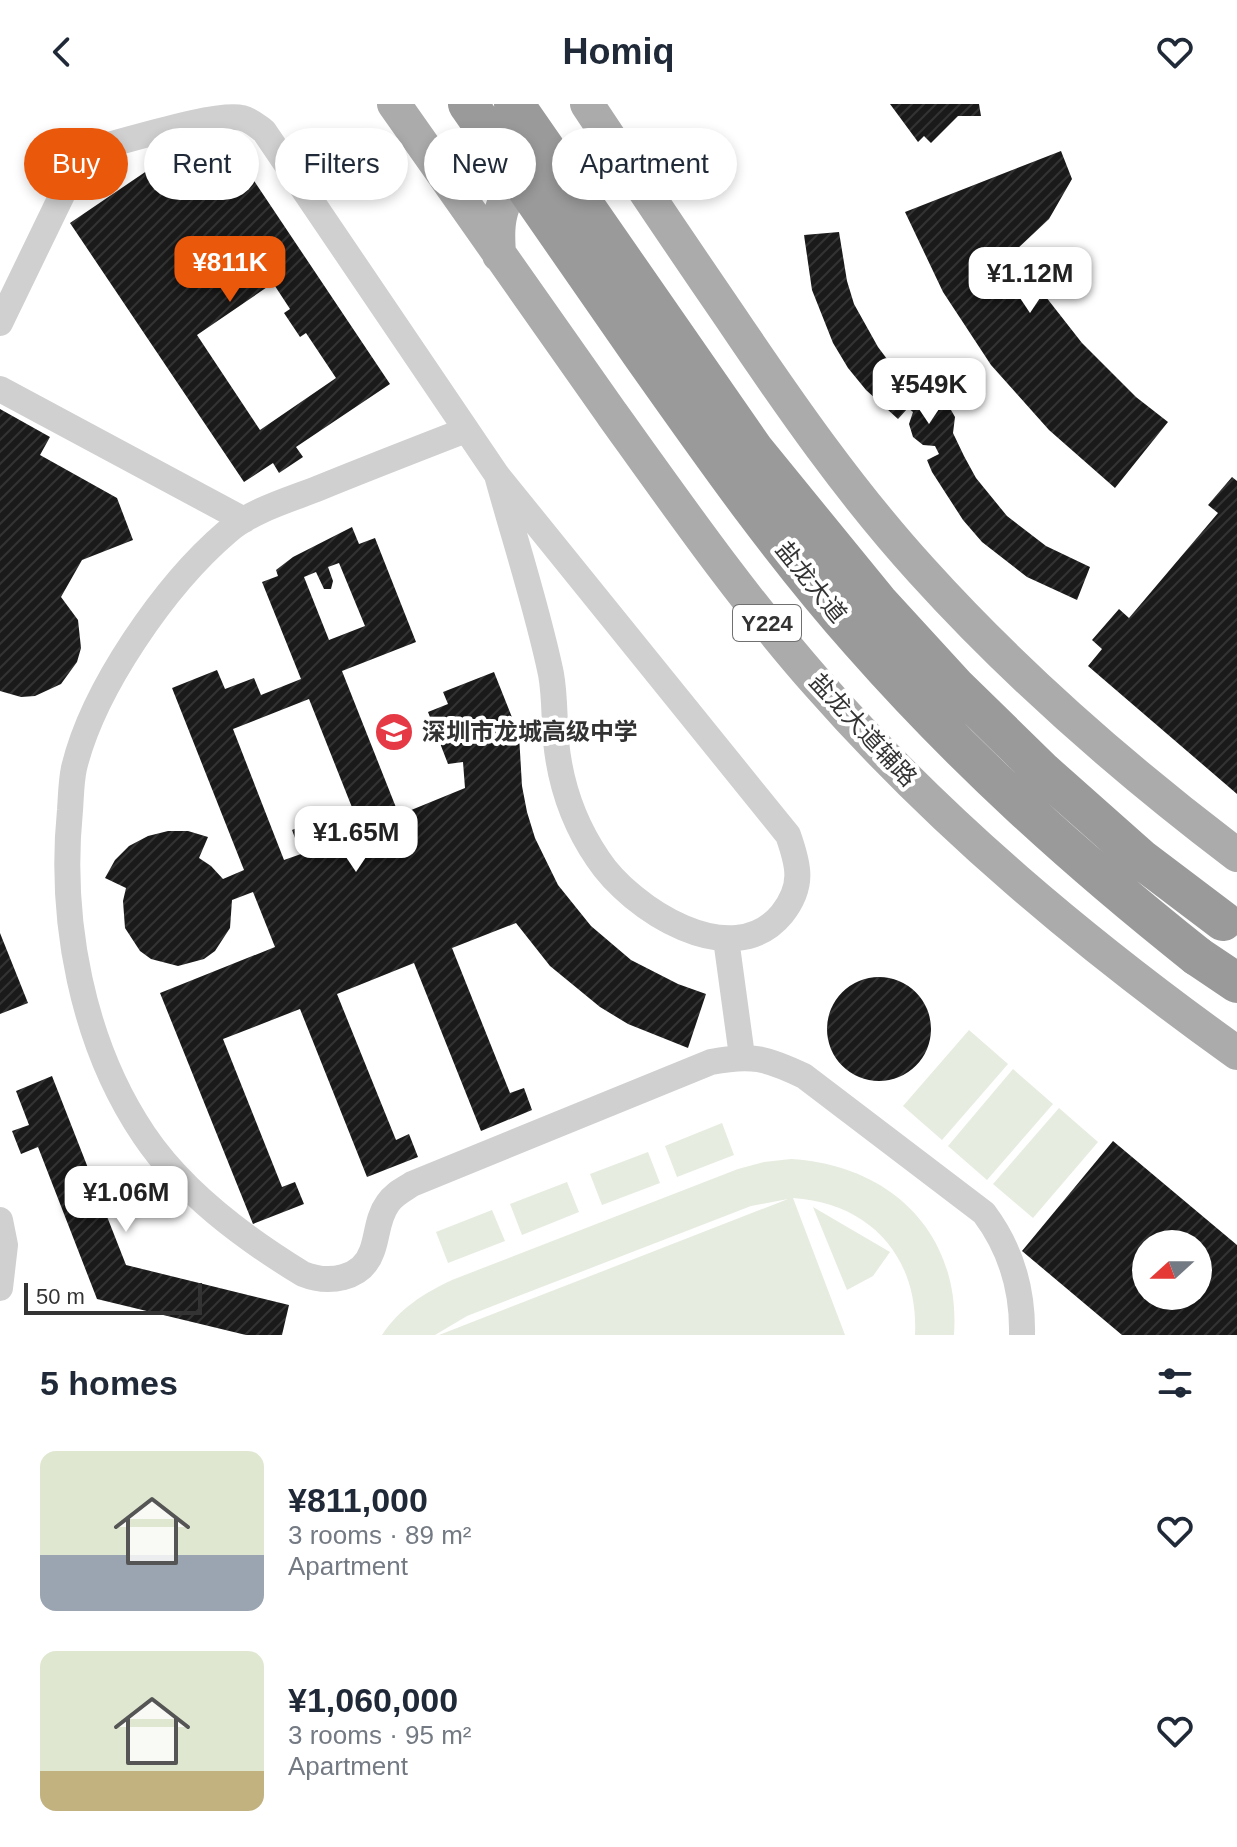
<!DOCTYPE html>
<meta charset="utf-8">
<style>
:root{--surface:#fff;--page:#f6f6f7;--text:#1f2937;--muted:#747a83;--accent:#ea580c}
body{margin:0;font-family:Arial,"Noto Sans SC",sans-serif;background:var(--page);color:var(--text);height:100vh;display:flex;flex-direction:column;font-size:30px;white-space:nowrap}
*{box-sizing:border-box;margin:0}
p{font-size:26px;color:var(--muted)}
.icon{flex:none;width:44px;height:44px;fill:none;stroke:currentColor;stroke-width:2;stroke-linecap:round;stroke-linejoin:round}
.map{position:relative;height:1231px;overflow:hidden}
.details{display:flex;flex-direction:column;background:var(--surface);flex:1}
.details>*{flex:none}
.hud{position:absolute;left:24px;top:24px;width:800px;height:72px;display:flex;gap:16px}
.needle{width:52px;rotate:249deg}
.tools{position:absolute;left:1132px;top:1126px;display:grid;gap:16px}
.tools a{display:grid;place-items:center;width:80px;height:80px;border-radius:50%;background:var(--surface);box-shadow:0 4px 12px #0003;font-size:40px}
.scale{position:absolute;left:24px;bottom:20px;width:178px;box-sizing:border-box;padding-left:8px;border:4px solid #333;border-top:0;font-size:22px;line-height:28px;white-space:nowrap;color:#333;-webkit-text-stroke:6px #fff;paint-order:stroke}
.price{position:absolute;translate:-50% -68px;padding:0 18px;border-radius:16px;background:#fff;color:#222;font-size:26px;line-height:52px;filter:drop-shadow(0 2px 4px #0008)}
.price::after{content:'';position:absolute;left:50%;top:48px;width:24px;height:18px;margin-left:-12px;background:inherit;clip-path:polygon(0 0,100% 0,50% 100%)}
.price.selected{background:var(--accent);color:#fff}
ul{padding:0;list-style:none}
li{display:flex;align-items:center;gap:24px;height:200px;padding:0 40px}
li span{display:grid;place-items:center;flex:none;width:224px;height:160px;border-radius:16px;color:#555}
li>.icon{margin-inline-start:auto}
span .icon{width:96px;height:96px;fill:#fffc;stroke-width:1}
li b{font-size:34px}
h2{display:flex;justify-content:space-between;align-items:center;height:96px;padding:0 40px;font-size:34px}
.pill{padding:0 28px;border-radius:36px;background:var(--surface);box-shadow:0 4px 12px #0003;font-size:28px;line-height:72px}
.pill.selected{background:var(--accent);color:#fff}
header{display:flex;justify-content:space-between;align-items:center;height:104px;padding:0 40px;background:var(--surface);font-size:36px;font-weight:600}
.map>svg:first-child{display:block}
</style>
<header><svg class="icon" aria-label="back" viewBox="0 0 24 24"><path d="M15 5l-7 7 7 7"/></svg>Homiq<svg class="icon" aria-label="heart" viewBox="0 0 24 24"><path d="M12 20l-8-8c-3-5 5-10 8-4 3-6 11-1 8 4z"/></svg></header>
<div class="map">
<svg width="1237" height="1231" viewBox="0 0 1237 1231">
<defs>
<pattern id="building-hatch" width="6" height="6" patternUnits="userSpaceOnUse" patternTransform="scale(2)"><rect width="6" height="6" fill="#1a1a1a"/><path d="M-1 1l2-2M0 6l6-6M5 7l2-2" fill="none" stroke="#333"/></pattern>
</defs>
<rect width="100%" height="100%" fill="#fff"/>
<path fill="#e6ecdf" d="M969,926l39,34 -66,76 -39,-34z
M1013,965l40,35 -66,76 -39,-34z
M1059,1004l39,34 -65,76 -40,-34z
M722,1019l12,32 -57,22 -12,-31z
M648,1048l12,31 -58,22 -12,-31z
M791,1055c99,6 170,73 163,176h-39c4,-78 -45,-132 -122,-137l52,137h-406l349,-136 -37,7 -284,110 -32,19h-53c17,-26 42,-42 70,-55l286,-111 26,-7z
M567,1078l12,30 -57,23 -12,-31z
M813,1103l77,45 -17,24 -26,14z
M492,1106l13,31 -57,22 -12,-31z"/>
<path fill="url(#building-hatch)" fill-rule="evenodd" d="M890,0h89l2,12h-23l-27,27 -7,-7 -6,6z
M216,20l174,260 -94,63 7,10 -24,16 -6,-10 -29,19 -174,-259zM273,179l17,26 -6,4 16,24 6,-4 30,45 -76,52 -63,-95z
M1061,47l11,28 -23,40 -33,31 19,33 47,60 54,54 32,25 -53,66 -66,-58 -58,-65 -48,-73 -38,-80z
M839,128l8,49 7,23 24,43 15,20 36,34h8l14,9 4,7 -2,16 11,23 12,22 31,38 39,30 44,21 -13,33 -50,-23 -45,-35 -19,-22 -31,-48 -5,-12 12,-6 -4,-8 -12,-1 -10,-8 -4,-13 4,-12 -5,-4 -10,11 -32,-29 -18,-22 -15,-25 -21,-53 -8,-55z
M0,305l50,28 -10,18 77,43 16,42 -51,20 -21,37 17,23 3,28 -4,14 -16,22 -26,12 -14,1 -21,-6z
M1232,373l5,4v313l-149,-128 14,-17 -10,-9 27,-31 10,9 89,-105 -10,-8z
M352,423l7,17 16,-6 41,104 -74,29 57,144 66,-27 -2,-26 -15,2 -20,-52 20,-8 -5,-12 51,-20 25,63 3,51 5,26 8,26 23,47 33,41 40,34 47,24 28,10 -18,54 -60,-24 -28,-17 -50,-41 -34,-43 -64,25 58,145 14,-5 8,22 -51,21 -67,-168 -77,31 59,146 13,-6 9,23 -51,20 -67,-168 -77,30 59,148 13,-5 9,22 -51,20 -93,-231 115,-46 -22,-55 -21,8 -2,28 -15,23 -11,8 -26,7 -27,-7 -11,-8 -15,-23 -2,-27 3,-13 -21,-10 10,-18 14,-14 19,-10 20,-5h20l20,6 -9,21 12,8 12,13 21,-9 -72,-182 45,-18 8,19 29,-11 7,17 40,-16 -39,-97 16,-6 -2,-6 17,-13zM339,459l26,63 -36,14 -25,-63 12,-5 8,17h7l2,-8 -5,-14zM309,595l52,131 -20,8 -9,-25 -40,17 9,24 -17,6 -51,-131z
M0,829l28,70 -28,11z
M827 925a52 52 0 1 1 104 0a52 52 0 1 1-104 0Z
M52,972l74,189 163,40 -7,30h-36l-149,-36 -59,-152 -17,7 -9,-23 17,-6 -13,-34z
M1113,1037l124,104v90h-115l-100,-84zM1146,1140h52v52h-52z"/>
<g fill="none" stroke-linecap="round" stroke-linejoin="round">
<path stroke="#d0d0d0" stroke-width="26" d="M0,219l76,-157 11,-13 17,-7c29,-7 114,-34 138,-28 9,2 15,8 22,13l233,344 291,360c11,31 16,51 -6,79 -50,61 -152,-6 -184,-55 -24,-35 -38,-76 -42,-118 -2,-23 -1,-45 -5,-67 -14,-67 -36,-133 -54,-199
M0,285l244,131
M466,326c-49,19 -98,38 -147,58 -30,12 -67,22 -92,44 -62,53 -134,157 -153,236 -3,14 -3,29 -4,42 -11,110 12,233 74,325 39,58 100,103 159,139 25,10 59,6 69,-23 6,-16 5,-33 16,-48 6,-9 15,-13 24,-19l299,-122c41,-8 55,-4 93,14l180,137c27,36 39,77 38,122
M726,835l16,117
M0,1116l5,25 -5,43"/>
<path stroke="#ababab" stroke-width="34" d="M394,0c72,104 145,207 218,310 66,92 131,185 206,270 124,141 267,260 419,369
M587,0c47,71 94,141 142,211 60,89 121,177 193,256 95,105 203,199 315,284
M499,151c-1,-17 -2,-33 4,-49 16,-43 70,-63 110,-44 7,4 14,10 21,14"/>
<path stroke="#9a9a9a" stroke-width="40" d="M1197,852l40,27"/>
<path stroke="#9a9a9a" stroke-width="40" d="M468,0c58,83 116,166 173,249 70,99 139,198 220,289 103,117 214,217 336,314
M514,0l240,346 124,152 77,84 88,86 98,87 82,62"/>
</g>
<defs>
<g id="school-disc" transform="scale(2)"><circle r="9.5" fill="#e63946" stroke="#fff"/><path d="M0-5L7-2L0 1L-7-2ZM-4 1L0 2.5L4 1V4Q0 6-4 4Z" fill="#fff"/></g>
</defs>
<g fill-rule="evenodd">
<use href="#school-disc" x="394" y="628"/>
</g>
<g text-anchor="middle" stroke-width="8" stroke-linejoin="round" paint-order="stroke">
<rect fill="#fff" stroke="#707070" stroke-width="2" x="733" y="501" width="68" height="36" rx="6"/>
<g font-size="22" font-weight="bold" fill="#333">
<text x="767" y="527">Y224</text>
</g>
<g font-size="24" fill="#333" stroke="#fff">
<text transform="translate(811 478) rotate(51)" y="8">盐龙大道</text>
<text transform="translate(863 626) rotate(47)" y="8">盐龙大道辅路</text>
</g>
<g font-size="24" font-weight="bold" fill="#333" stroke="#fff" text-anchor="start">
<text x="422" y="636">深圳市龙城高级中学</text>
</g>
</g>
</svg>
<div class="tools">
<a><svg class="needle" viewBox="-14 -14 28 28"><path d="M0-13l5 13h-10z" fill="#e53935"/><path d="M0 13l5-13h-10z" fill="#747a83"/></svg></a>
</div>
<div class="scale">50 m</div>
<b class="price selected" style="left:230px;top:200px">¥811K</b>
<b class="price" style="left:1030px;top:211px">¥1.12M</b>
<b class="price" style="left:929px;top:322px">¥549K</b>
<b class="price" style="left:356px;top:770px">¥1.65M</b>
<b class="price" style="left:126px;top:1130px">¥1.06M</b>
<div class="hud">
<a class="pill selected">Buy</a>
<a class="pill">Rent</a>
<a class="pill">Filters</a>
<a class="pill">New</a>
<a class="pill">Apartment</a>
</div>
</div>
<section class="details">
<h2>5 homes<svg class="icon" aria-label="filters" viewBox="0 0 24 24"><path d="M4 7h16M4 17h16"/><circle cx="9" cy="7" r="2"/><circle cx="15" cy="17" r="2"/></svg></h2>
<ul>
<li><span style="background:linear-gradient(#dfe7d0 65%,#9aa5b1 0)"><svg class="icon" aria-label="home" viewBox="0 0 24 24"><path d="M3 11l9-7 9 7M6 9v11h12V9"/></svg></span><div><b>¥811,000</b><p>3 rooms · 89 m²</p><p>Apartment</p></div><svg class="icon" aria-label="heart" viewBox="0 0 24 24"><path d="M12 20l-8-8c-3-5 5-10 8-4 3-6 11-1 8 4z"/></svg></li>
<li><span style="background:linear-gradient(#dfe7d0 75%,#c2b280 0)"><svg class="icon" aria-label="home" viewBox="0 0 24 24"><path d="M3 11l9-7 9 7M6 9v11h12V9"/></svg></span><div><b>¥1,060,000</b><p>3 rooms · 95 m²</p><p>Apartment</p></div><svg class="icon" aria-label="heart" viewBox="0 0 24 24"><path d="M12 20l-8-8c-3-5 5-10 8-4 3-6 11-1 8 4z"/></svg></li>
</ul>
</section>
